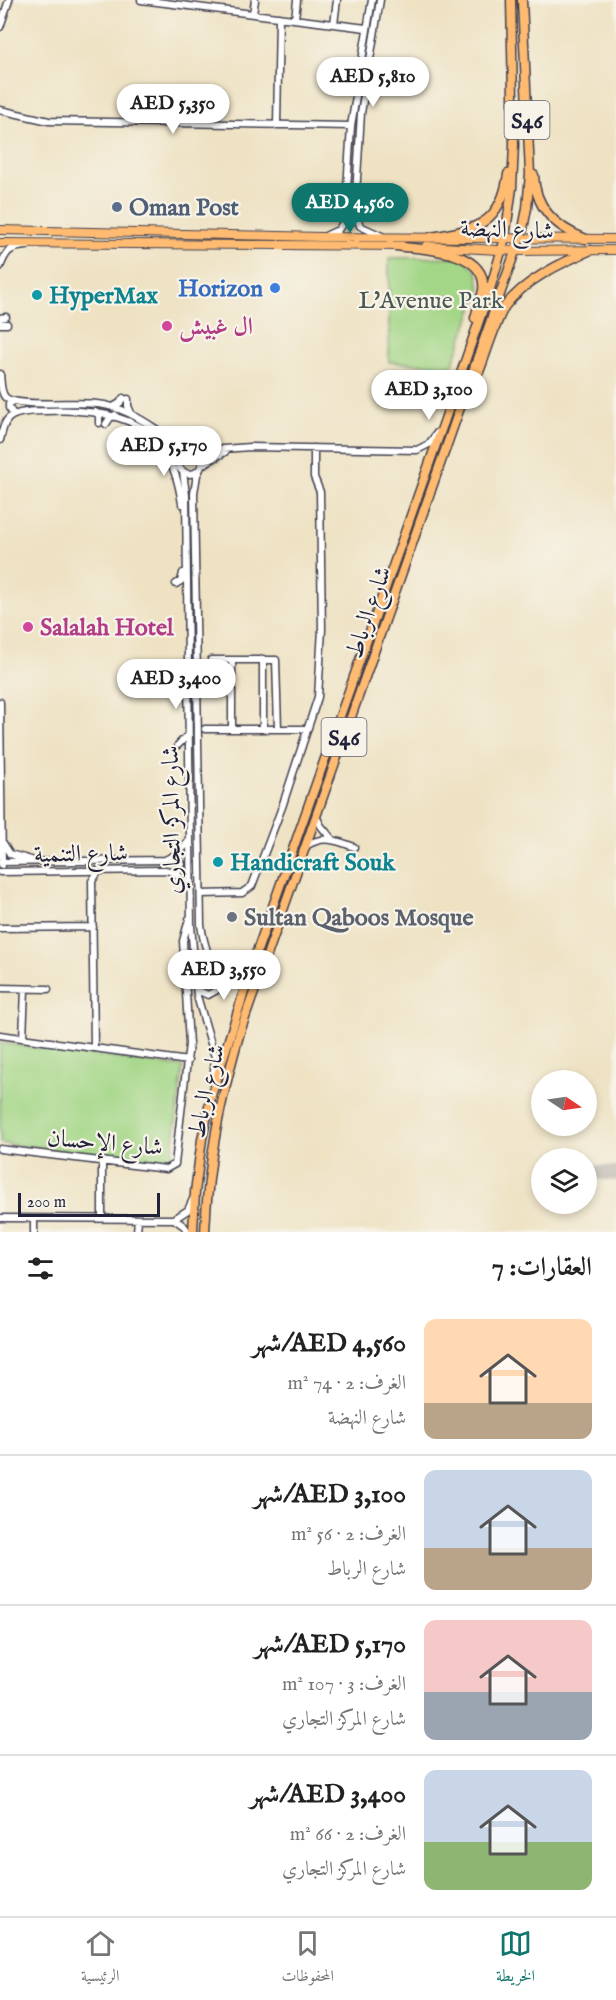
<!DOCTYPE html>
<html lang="ar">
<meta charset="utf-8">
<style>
:root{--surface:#fff;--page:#f2f2f2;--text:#222;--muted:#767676;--line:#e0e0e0;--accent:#0f766e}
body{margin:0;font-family:"IM FELL English",Amiri,serif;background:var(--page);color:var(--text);direction:rtl;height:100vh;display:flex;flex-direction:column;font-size:22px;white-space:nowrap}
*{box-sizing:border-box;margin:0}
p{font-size:20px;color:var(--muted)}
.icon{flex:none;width:33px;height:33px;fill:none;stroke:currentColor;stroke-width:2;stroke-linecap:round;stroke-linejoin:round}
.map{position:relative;height:1232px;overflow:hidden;direction:ltr}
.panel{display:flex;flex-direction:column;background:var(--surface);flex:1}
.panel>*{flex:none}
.needle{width:39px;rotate:103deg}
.tools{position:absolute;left:531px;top:1070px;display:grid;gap:12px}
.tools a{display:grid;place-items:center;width:66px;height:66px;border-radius:50%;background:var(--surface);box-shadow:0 3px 9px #0003;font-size:30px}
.scale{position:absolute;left:18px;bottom:15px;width:142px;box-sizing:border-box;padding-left:6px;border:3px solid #22223b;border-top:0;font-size:16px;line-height:21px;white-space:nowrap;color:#22223b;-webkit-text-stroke:4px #f7f3e8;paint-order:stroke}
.price{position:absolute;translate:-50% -51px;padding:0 14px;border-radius:21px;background:#fff;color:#222;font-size:20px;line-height:39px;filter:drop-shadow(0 2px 3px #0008)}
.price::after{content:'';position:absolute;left:50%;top:36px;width:18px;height:14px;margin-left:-9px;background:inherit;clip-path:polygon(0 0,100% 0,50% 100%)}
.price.current{background:var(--accent);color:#fff}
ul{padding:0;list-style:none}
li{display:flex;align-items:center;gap:18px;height:150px;padding:0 24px}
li+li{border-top:2px solid var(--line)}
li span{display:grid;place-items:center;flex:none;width:168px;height:120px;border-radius:12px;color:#555}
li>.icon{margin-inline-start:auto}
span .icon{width:72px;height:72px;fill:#fffc;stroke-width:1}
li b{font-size:26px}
h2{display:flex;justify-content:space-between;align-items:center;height:72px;padding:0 24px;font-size:26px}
.menu{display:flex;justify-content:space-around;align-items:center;height:84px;border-top:2px solid var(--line);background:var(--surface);font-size:16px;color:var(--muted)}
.menu a{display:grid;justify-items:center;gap:3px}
.menu .current{color:var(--accent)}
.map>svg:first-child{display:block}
</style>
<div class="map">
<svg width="616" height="1232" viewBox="0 0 616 1232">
<rect width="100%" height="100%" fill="#f7f3e8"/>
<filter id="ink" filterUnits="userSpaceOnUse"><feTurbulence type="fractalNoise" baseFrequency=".0167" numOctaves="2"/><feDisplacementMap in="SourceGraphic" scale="12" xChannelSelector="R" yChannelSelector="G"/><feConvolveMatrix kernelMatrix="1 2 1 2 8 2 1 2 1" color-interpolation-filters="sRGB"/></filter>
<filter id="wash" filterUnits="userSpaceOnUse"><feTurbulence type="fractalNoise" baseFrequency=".008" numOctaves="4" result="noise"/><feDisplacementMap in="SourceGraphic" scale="24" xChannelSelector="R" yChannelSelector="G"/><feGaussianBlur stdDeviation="1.35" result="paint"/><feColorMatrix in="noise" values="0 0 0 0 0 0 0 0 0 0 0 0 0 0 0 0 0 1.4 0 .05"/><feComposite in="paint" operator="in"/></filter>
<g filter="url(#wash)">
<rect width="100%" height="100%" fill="#eee2c3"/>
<path fill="#a3d686" stroke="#627c60" stroke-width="1.5" d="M462,257l15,14 3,19 -28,76 -63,-4v-104z
M0,1043l183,24 -12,96 -171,-20z"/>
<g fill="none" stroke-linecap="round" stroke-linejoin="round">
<path stroke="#88827f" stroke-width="14" d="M586,1171l30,3"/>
</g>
</g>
<g filter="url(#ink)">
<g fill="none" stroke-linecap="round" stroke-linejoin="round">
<g stroke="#413f4f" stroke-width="9">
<path id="minor" d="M141,0l225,28
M380,0l-19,113 -6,98 5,15 22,10
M253,14l2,-14
M295,19l2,-19
M334,24l3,-24
M0,27l9,-27
M0,110l49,11 302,5
M277,125l2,-108
M325,236l13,-6 7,-10 6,-94 21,-126
M0,267c6,-16 10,-20 27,-21
M0,318l6,-1
M0,324h7
M0,374c1,7 0,17 5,23 10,11 74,4 92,7 22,2 41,13 59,25 13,9 21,17 36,21
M128,399v7l3,7
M14,401l-5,3v4l5,7
M113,407l7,-4 3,-5
M95,412l4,3v8
M106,424l4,-6 5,-3
M0,440c2,-7 3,-17 9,-22 8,-7 25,-7 36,-7 51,-3 102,5 134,50
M159,445c14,16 20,37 23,59
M178 462a12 12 0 1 1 24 0a12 12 0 1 1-24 0Z
M196,451l54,-4 167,3 12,-6 8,-11
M202,465l23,-13
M200,469l-3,6 -3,18 7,432c5,33 17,67 53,31
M183,471l3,24 5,430 6,71 18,61 -2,26
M176,584l5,-3 2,-8
M263,659v70
M211,660h65l2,69
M0,702l2,163
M205,729h102
M232,729v-69
M178,745l10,-10
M316,816l5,10 10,12
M3,843l7,11 21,6
M306,846c17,-11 30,-6 48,1
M0,862l165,-2 14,-7 10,-12
M172,871l7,-1 3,-6 -4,-5 -6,-1
M0,872l165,-2c12,2 18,8 24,19
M201,894l41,-1 10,-7 30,-79 36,-110 4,-68 -2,-137 -6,-15v-29
M0,928l93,-1
M197,987l2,4 9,4 9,-5 4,-10 -5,-12
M0,988l48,1
M0,1035l188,26
M23,1038l2,-49
M94,1047l-2,-166 7,-10
M0,1149l166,20 9,-5 14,-120 -6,-103 6,-22
M0,1218l174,1 14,-9 5,-11
M102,1218v-56
M34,1219v13
M174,1219l10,7 4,6
M137,1232l1,-13"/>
</g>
<g stroke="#413f4f" stroke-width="10">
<path id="major" d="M0,230l322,7 294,2
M0,243l402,3
M426,246l90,5 100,-1"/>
</g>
<g stroke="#413f4f" stroke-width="11">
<path id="highway" d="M534,175c1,34 23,53 52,64
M431,237c45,-8 70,-12 77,-63
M396,246c27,4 92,3 87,44 -2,9 -6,19 -8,28
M479,372c6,-15 18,-54 26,-66 20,-26 56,-43 86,-56
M193,1232l2,-40 7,-53 10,-46 44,-139 194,-549 41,-119 14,-48 7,-50 2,-43 -3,-145
M205,1232c3,-73 15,-130 35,-200l283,-803 4,-21 3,-34 -8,-174"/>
</g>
<use href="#minor" stroke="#fff" stroke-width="6"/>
<use href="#major" stroke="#febb71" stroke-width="8"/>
<use href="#highway" stroke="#febb71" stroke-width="8"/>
</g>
</g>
<circle fill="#5c6f8a" stroke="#f7f3e8" stroke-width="2" cx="117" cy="207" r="6"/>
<circle fill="#3f7fe0" stroke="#f7f3e8" stroke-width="2" cx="275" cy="288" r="6"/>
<g fill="#0f9aa8" stroke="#f7f3e8" stroke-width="2">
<circle cx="37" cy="295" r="6"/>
<circle cx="218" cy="862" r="6"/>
</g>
<g fill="#d1479c" stroke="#f7f3e8" stroke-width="2">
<circle cx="167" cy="326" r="6"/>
<circle cx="28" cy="627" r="6"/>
</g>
<circle fill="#6b7280" stroke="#f7f3e8" stroke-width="2" cx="232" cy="917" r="6"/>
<g text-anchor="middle" stroke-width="4.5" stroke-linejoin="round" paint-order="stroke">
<g fill="#f7f3e8" stroke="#62616f" stroke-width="1.5">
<rect x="504.5" y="101" width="45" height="38" rx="4.5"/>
<rect x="321.5" y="718" width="45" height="38" rx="4.5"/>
</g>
<g font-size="22" font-weight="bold" fill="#22223b">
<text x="527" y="128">S46</text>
<text x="344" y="745">S46</text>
</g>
<g font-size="24" font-weight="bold" fill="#4e5e75" stroke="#f7f3e8" text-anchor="start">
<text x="129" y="215">Oman Post</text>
</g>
<g font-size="24" fill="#22223b" stroke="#f7f3e8">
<text transform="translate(507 229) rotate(2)" y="8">شارع النهضة</text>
<text transform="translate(368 612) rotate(-71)" y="8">شارع الرباط</text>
<text transform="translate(171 820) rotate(-91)" y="8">شارع المركز التجاري</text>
<text transform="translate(81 853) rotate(-1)" y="8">شارع التنمية</text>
<text transform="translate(206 1091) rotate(-77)" y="8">شارع الرباط</text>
<text transform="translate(105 1142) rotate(5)" y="8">شارع الإحسان</text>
</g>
<g font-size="24" font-weight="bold" fill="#366cbe" stroke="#f7f3e8" text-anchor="end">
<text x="263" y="296">Horizon</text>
</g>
<g font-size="24" font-weight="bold" fill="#0d838f" stroke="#f7f3e8" text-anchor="start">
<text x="49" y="303">HyperMax</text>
<text x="230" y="870">Handicraft Souk</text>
</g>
<g font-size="24" fill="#495852" stroke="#f7f3e8">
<text x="431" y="308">L'Avenue Park</text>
</g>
<g font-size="24" font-weight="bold" fill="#b23c85" stroke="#f7f3e8" text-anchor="start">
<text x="179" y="334">ال غبيش</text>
<text x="40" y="635">Salalah Hotel</text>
</g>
<g font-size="24" font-weight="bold" fill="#5b616d" stroke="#f7f3e8" text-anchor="start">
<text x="244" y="925">Sultan Qaboos Mosque</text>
</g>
</g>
</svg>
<div class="tools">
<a><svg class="needle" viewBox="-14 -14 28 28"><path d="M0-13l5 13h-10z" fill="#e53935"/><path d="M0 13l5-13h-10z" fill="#767676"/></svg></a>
<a><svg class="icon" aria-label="layers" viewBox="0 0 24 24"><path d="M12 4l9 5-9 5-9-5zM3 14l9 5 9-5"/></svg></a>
</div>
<div class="scale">200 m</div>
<b class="price" style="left:373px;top:108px">AED 5,810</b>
<b class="price" style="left:173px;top:135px">AED 5,350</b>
<b class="price current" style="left:350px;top:234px">AED 4,560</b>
<b class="price" style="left:429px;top:421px">AED 3,100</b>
<b class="price" style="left:164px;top:477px">AED 5,170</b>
<b class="price" style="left:176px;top:710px">AED 3,400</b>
<b class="price" style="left:224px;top:1001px">AED 3,550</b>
</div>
<section class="panel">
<h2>العقارات: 7<svg class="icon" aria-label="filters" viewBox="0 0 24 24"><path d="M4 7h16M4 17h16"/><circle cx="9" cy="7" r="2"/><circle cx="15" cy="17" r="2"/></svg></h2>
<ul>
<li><span style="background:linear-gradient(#ffd9b3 70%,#b9a48a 0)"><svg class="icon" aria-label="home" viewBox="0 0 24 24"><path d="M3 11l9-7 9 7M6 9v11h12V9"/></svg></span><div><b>AED 4,560/شهر</b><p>الغرف: 2 · 74 m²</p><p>شارع النهضة</p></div></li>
<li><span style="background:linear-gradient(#c9d6e8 65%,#b9a48a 0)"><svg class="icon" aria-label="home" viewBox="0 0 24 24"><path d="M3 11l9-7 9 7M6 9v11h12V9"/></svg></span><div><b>AED 3,100/شهر</b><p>الغرف: 2 · 56 m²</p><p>شارع الرباط</p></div></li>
<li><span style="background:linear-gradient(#f6c9c9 60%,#9aa5b1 0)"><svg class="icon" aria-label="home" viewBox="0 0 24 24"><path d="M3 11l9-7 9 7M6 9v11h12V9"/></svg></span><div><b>AED 5,170/شهر</b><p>الغرف: 3 · 107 m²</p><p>شارع المركز التجاري</p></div></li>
<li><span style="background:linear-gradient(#c9d6e8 60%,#8fb573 0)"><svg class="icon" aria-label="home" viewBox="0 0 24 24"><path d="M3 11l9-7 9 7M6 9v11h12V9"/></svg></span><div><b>AED 3,400/شهر</b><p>الغرف: 2 · 66 m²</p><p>شارع المركز التجاري</p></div></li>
</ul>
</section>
<nav class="menu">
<a class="current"><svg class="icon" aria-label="map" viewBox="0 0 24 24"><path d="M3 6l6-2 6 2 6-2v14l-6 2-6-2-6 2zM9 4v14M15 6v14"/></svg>الخريطة</a>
<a><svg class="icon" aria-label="saved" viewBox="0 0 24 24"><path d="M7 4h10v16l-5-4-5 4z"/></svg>المحفوظات</a>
<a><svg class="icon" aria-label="home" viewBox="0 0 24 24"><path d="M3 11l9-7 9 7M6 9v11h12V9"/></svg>الرئيسية</a>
</nav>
